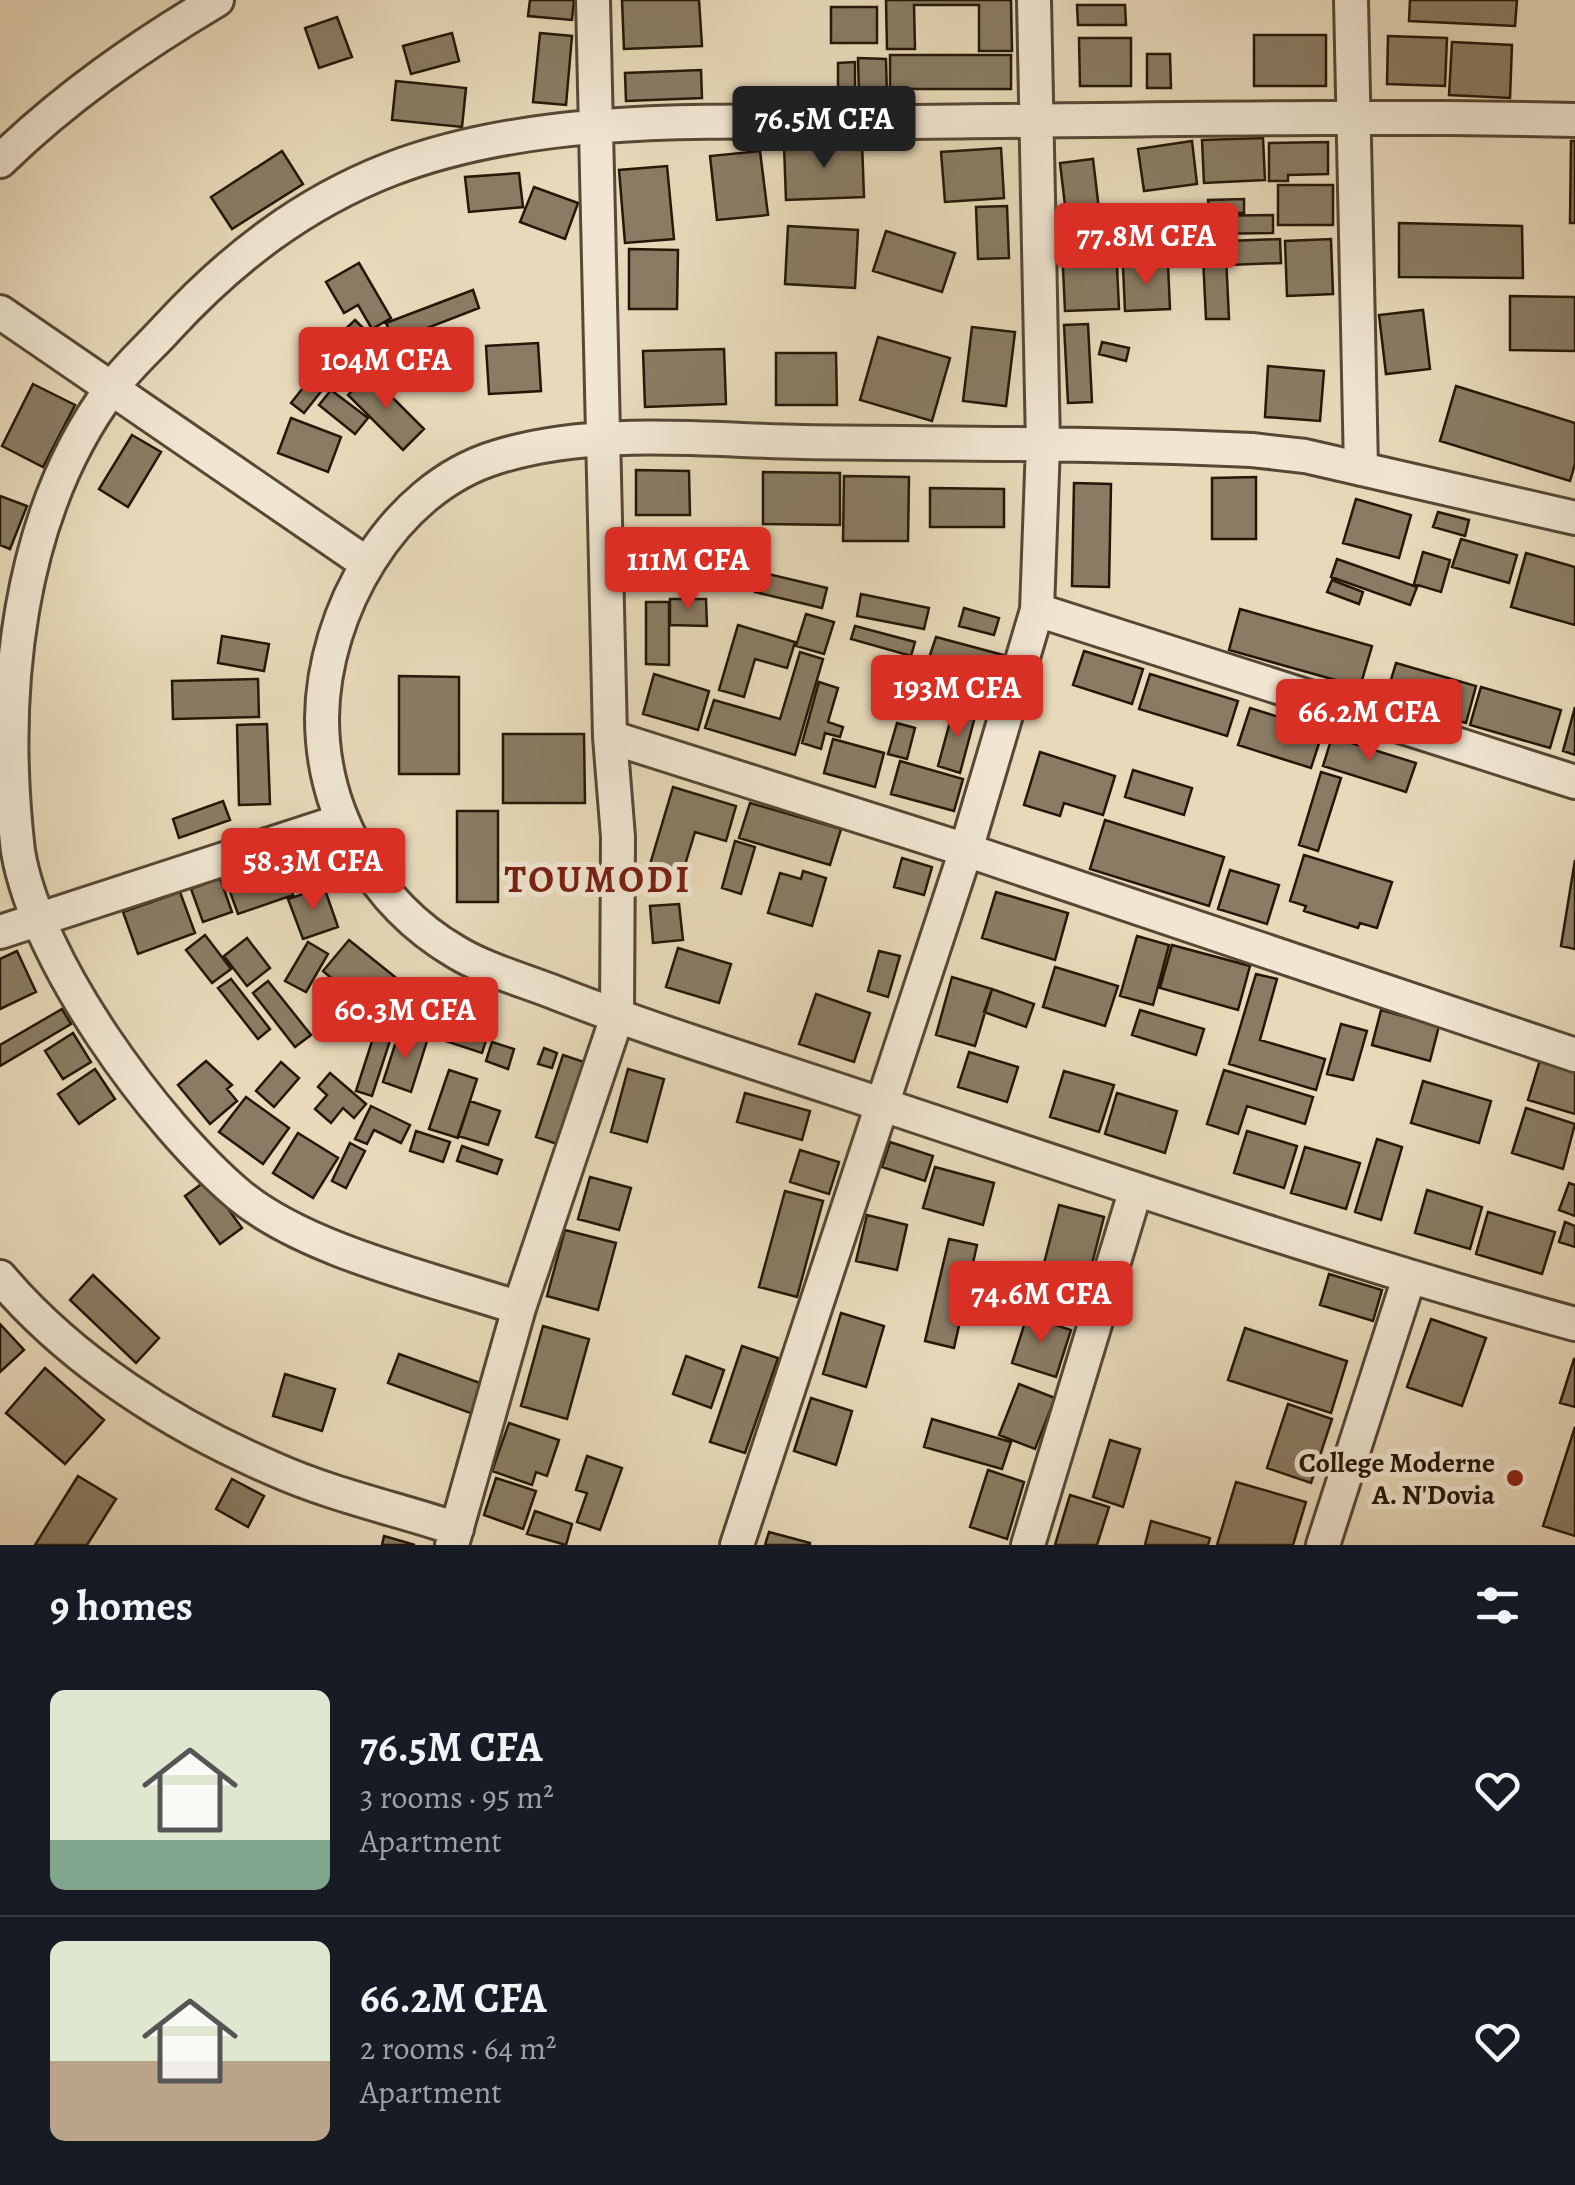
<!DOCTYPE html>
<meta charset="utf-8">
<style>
:root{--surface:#171b24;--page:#20242c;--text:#f1f3f6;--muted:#9ea1a6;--line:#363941;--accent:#d93025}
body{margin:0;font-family:Alegreya,serif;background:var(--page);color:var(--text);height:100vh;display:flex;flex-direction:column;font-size:38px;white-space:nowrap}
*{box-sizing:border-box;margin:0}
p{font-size:32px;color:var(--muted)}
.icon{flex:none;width:55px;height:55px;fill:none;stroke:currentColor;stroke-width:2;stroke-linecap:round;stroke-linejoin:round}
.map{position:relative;height:1545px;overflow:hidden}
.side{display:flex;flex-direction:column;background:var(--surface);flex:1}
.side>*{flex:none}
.price{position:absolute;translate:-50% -85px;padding:0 22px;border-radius:10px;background:var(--accent);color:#fff;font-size:32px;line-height:65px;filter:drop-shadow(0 2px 5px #0008)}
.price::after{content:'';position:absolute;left:50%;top:60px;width:30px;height:22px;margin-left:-15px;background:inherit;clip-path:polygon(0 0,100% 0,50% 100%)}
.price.current{background:#222;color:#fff}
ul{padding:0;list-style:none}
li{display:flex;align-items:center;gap:30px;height:250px;padding:0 50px}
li+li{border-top:2px solid var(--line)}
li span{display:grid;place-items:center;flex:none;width:280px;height:200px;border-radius:15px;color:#555}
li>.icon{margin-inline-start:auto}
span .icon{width:120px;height:120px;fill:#fffc;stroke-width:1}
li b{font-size:42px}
h2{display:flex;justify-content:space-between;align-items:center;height:120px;padding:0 50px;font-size:42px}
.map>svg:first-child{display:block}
</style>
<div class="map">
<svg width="1575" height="1545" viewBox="0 0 1575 1545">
<rect width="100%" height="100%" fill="#e8d9ba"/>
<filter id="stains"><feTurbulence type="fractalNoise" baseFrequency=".002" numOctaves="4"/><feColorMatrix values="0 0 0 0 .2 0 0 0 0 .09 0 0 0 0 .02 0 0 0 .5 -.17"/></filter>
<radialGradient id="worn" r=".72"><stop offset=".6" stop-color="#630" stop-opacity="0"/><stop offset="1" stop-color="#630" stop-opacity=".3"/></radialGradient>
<path fill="#8a7c64" stroke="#251707" stroke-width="2.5" d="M530,0h44l-2,20 -44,-4z
M622,0h77l3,46 -78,3z
M886,0h125l1,51h-33v-46h-65l1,44h-28z
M1410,0h107l-2,26 -106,-5z
M1077,5h48l1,20h-48z
M831,7h46v36h-46z
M337,17l15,40 -33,11 -14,-40z
M452,33l7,28 -48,13 -8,-28z
M540,33l32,3 -6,69 -33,-3z
M1254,35h72v51h-72z
M1388,36l59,2 -2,48 -58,-2z
M1079,38h52v48h-51z
M1452,42l60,3 -2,53 -61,-3z
M1147,54h23l1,34h-24z
M890,55h121v34h-121z
M858,58l28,1 1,37 -28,1z
M855,62v35h-17v-34z
M701,70l1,28 -76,3 -1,-28z
M396,81l70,7 -4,39 -70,-7z
M1263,138l2,42 -61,3 -2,-43z
M1192,141l5,43 -53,7 -6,-42z
M1571,141h4v82h-5z
M862,142l2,55 -78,3 -2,-55z
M1328,142v32l-40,1v6h-19v-38z
M1001,148l3,50 -59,4 -4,-50z
M282,151l21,33 -71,45 -21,-32z
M760,151l8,64 -51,5 -7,-64z
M1093,159l9,76 -33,4 -9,-76z
M667,166l7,73 -49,4 -6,-73z
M519,173l4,34 -54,5 -4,-35z
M1278,185h55v40h-55z
M534,187l44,16 -13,36 -45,-17z
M1244,199v14h-35l-1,-13z
M1007,206l2,52 -31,1 -2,-52z
M1273,215v18l-64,1 -1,-18z
M1163,218v16l-41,2 -1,-17z
M1203,219v16l-29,2 -1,-16z
M1399,223l123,3 1,52 -124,-1z
M788,226l70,4 -3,58 -70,-4z
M886,231l69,22 -13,39 -69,-21z
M1167,238l1,19 -45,2 -1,-19z
M1280,239l1,24 -52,2 -1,-24z
M1331,239l2,55 -46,2 -2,-55z
M1116,245l3,64 -54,2 -3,-64z
M629,249l49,1 -1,59h-48z
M1226,256l3,63h-23l-3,-62z
M359,263l32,55 -19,11 -14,-24 -14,8 -18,-31z
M1168,265l2,44 -45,2 -2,-44z
M473,290l6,18 -85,33 -8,-18z
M1510,296l65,1v54l-65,-1z
M1423,310l7,59 -44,5 -7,-59z
M355,320l25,25 -20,19 -25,-25z
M1088,324l4,78 -24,1 -4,-78z
M972,327l43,5 -9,74 -43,-5z
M878,337l72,21 -18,63 -72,-21z
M1102,342l27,6 -3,13 -27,-7z
M538,343l3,48 -52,3 -3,-48z
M724,349l2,55 -81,3 -2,-56z
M776,353h60l1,52h-61z
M1268,366l56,5 -4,50 -55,-4z
M369,374l55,55 -21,21 -55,-55z
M310,379l13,10 -19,24 -13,-10z
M33,384l42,21 -32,62 -41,-21z
M1456,386l119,37v41l-5,17 -130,-40z
M331,390l37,28 -13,16 -36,-29z
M291,418l50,19 -13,35 -50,-19z
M132,435l29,17 -33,55 -29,-18z
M636,470l53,1 1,44h-54z
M763,472l77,1v52l-77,-1z
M844,476l65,1 -1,64h-65z
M1256,477v62h-44v-61z
M1074,483l37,1 -2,103 -37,-1z
M930,488l74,1v38h-74z
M0,496l27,10 -17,43 -10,-4z
M1356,499l55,16 -12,43 -56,-15z
M1438,512l31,8 -4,16 -32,-9z
M1461,539l56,16 -8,28 -57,-16z
M1423,552l27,8 -9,32 -27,-8z
M1526,553l49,14v58l-64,-18z
M1337,559l80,28 -7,18 -79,-28z
M760,572l67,16 -5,20 -67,-16z
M1332,580l31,12 -4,12 -32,-12z
M861,594l68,14 -5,21 -67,-13z
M670,599h36l1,27 -37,-1z
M646,602h23v63l-23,-1z
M964,608l35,10 -5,17 -35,-9z
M1240,609l132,37 -12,41 -131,-37z
M806,614l28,8 -10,32 -28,-8z
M738,625l57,17 -8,26 -32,-9 -11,38 -25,-7z
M855,626l60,16 -4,14 -60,-17z
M222,636l47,8 -5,27 -46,-8z
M936,637l67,18 -6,22 -68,-19z
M1084,651l59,18 -11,35 -59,-19z
M800,652l23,7 -28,96 -90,-27 9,-28 66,19z
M1396,663l80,23 -10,37 -81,-23z
M654,674l55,17 -11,39 -55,-16z
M1150,674l88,27 -11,35 -88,-27z
M399,676l60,1v97h-60z
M258,679l1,38 -86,2 -1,-38z
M819,682l19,6 -10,34 15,5 -3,10 -15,-4 -4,16 -19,-6z
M1481,687l80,23 -11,38 -80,-23z
M954,707l22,6 -16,60 -22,-7z
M1575,707v48l-12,-4z
M1250,708l73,23 -12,37 -73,-23z
M897,723l18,5 -8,31 -19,-5z
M267,724l3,80 -31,1 -2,-80z
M503,734h81l1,69h-82z
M1332,737l84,26 -10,29 -83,-26z
M833,739l51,14 -9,34 -51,-14z
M1040,752l75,24 -12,39 -39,-12 -4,13 -36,-11z
M900,761l63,18 -9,32 -63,-17z
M1133,770l59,18 -8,27 -59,-18z
M1321,772l20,6 -23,73 -19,-6z
M673,787l63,19 -10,35 -31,-9 -14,46 -32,-10z
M223,801l7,19 -51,18 -6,-19z
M750,803l91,26 -11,36 -91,-27z
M457,811h41v91h-41z
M1105,820l119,37 -15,49 -119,-37z
M735,841l20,6 -14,47 -19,-6z
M1304,855l88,27 -15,46 -17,-5 -2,5 -54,-17 2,-5 -16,-5z
M280,858l13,37 -55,19 -13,-36z
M902,858l30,9 -8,28 -30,-8z
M1575,860v89l-14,-3z
M1230,870l49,15 -12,39 -49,-15z
M803,871l23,7 -14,48 -44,-13 12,-40 21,6z
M220,878l12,34 -29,10 -12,-33z
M324,887l14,40 -35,12 -15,-40z
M180,892l15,41 -57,21 -15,-42z
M996,892l72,21 -13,47 -73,-22z
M679,904l4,36 -30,3 -3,-37z
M205,935l26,34 -19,14 -26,-33z
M1137,936l32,9 -16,60 -33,-9z
M247,938l23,30 -23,18 -23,-30z
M349,940l46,37 -27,32 -45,-38z
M308,942l20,12 -22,38 -21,-11z
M1172,945l78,21 -12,44 -78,-22z
M678,948l53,16 -12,39 -53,-16z
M17,951l19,41 -36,17v-50z
M879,951l21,5 -12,41 -20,-6z
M1055,967l63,19 -13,40 -62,-19z
M1256,974l21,5 -17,61 65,19 -9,31 -87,-26z
M952,977l40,12 -17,57 -39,-11z
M231,979l39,50 -12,10 -40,-51z
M268,981l43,54 -16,12 -42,-54z
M992,989l42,15 -8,23 -42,-15z
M816,994l54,19 -16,49 -55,-18z
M419,998l73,24 -10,31 -73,-24z
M384,1004l16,6 -28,86 -16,-5z
M62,1009l9,15 -71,42v-21z
M1140,1010l64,19 -8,26 -64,-20z
M1381,1010l58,16 -9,35 -58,-16z
M1341,1024l26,7 -14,49 -26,-6z
M399,1032l28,9 -16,51 -28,-10z
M73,1033l18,29 -28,17 -18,-28z
M492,1042l22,7 -6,20 -22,-8z
M544,1048l13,5 -5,15 -14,-4z
M969,1052l49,15 -11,35 -49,-15z
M563,1055l21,7 -27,82 -21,-7z
M1540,1060l35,11v43l-47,-14z
M206,1061l26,24 -5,4 10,12 -27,23 -32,-39z
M281,1062l18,16 -25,29 -18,-16z
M95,1069l20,30 -36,25 -21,-30z
M628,1069l36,10 -17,63 -36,-10z
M449,1070l28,9 -19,59 -29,-9z
M1224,1070l89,27 -8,27 -58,-18 -9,28 -31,-10z
M1064,1071l50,14 -15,47 -49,-15z
M330,1073l36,31 -12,14 -11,-10 -12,15 -16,-14 12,-14 -9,-8z
M1423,1081l68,20 -12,42 -68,-20z
M745,1093l65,18 -8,29 -65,-18z
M1117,1093l60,18 -12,42 -60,-19z
M246,1097l43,31 -26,36 -44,-32z
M470,1101l30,10 -12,34 -30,-9z
M371,1106l39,19 -9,18 -27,-13 -7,14 -12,-5z
M1526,1108l49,16 -12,45 -51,-16z
M416,1131l34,11 -7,20 -33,-11z
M1247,1131l50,15 -13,42 -50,-15z
M298,1133l40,25 -25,40 -40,-25z
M1377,1139l25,8 -21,73 -26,-8z
M890,1142l43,14 -8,25 -43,-14z
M350,1143l15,8 -19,37 -14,-7z
M462,1146l40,14 -5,14 -40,-13z
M1305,1147l55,16 -14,46 -55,-16z
M800,1150l39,12 -10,32 -39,-12z
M935,1167l59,16 -11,42 -60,-17z
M590,1177l41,11 -12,42 -41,-11z
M207,1180l35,48 -22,16 -35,-48z
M1569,1183l6,2v31l-16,-6z
M1427,1190l55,17 -12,42 -55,-16z
M785,1191l38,10 -26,96 -38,-10z
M1059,1205l45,12 -18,70 -45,-12z
M1488,1212l67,20 -13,42 -66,-20z
M867,1215l40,10 -10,45 -41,-9z
M1565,1222l10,4v21l-16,-5z
M565,1230l51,13 -18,67 -51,-14z
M949,1239l28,6 -23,103 -29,-7z
M1329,1274l53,16 -9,31 -53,-16z
M93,1275l66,63 -23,25 -66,-63z
M841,1313l43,13 -18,61 -43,-13z
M1027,1316l44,14 -15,47 -44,-14z
M1431,1319l55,19 -24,68 -55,-19z
M0,1324l24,26 -24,22z
M543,1326l46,13 -22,80 -46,-13z
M1245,1328l102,33 -16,52 -103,-33z
M742,1346l36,12 -33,95 -35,-11z
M399,1354l84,30 -10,30 -85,-31z
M686,1356l38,14 -13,38 -38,-14z
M1574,1359h1v48l-15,-4z
M45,1368l59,52 -39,44 -59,-51z
M285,1374l50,15 -13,42 -49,-15z
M1019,1384l36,14 -20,51 -36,-14z
M811,1398l41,13 -16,54 -42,-14z
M1288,1404l44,15 -21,64 -44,-15z
M932,1419l79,23 -9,27 -78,-22z
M509,1423l50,17 -12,36 -11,-4 -4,13 -40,-14z
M1575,1427v109l-32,-10z
M1110,1440l30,9 -17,58 -30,-10z
M587,1456l35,12 -22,62 -23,-8 10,-29 -11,-3z
M988,1470l36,12 -17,57 -37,-12z
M78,1476l38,23 -29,46h-52z
M496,1478l40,13 -13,38 -39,-14z
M232,1479l32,17 -16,31 -32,-18z
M1236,1482l70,20 -13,43h-76z
M1070,1495l39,12 -12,38h-42z
M535,1511l37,13 -6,21 -39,-11z
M1151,1521l59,17 -2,7h-63z
M769,1532l41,11v2h-45z
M384,1536l31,9h-33z"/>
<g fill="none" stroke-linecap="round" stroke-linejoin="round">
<g stroke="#564834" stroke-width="38">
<path id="minor" d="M1351,0l10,469
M0,161c66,-64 138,-114 217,-161
M0,312l366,251
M1575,518l-270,-62 -53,-6c-150,-7 -299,-6 -449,-8 -100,-2 -210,-15 -306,15 -106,32 -174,156 -175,261 0,95 52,186 134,234 28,17 64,27 95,39 91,36 185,65 278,96 248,82 494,168 746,237
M1037,610l538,172
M610,737l356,113 609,205
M0,932l341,-111
M0,1277c71,84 173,149 274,192 58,26 123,40 183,60
M519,1308c-84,-28 -213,-57 -280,-113 -85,-72 -203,-234 -221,-344 -18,-154 -2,-335 94,-463 16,-22 38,-41 56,-61 64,-69 135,-124 223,-158 160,-61 353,-45 521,-47 221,-2 442,-7 663,-2
M452,1545l67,-237 98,-291 1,-180 -8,-100 -17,-737
M737,1545l229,-695 71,-240 6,-165 -9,-445
M1028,1545l108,-356
M1323,1545l86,-267"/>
</g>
<use href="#minor" stroke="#f0e6d2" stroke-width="32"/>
</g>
<circle fill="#8f2418" stroke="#f0e6d2" stroke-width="4" cx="1515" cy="1478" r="10"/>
<g text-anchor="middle" stroke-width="10" stroke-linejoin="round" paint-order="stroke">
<g font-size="28" font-weight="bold" fill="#251707" stroke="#f0e6d2" text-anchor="end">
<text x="1495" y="1472">College Moderne<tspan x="1495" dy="32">A. N'Dovia</tspan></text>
</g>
<g font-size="38" font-weight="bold" letter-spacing="2.5" fill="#7a1f14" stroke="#f0e6d2">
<text x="598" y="892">TOUMODI</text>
</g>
</g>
<rect width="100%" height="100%" filter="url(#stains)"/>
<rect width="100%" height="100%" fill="url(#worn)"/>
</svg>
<b class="price current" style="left:824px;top:171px">76.5M CFA</b>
<b class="price" style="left:1146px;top:288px">77.8M CFA</b>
<b class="price" style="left:386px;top:412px">104M CFA</b>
<b class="price" style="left:688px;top:612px">111M CFA</b>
<b class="price" style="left:957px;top:740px">193M CFA</b>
<b class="price" style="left:1369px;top:764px">66.2M CFA</b>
<b class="price" style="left:313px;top:913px">58.3M CFA</b>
<b class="price" style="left:405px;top:1062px">60.3M CFA</b>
<b class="price" style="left:1041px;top:1346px">74.6M CFA</b>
</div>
<section class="side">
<h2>9 homes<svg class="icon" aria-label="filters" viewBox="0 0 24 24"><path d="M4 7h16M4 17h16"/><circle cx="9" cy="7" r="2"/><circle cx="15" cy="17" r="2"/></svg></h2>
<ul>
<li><span style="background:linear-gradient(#dfe7d0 75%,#7fa58c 0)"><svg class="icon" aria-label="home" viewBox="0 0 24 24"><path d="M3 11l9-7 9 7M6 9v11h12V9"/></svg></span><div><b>76.5M CFA</b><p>3 rooms · 95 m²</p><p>Apartment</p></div><svg class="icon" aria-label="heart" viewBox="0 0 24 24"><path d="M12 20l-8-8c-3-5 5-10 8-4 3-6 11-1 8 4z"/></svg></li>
<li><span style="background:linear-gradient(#dfe7d0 60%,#b9a48a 0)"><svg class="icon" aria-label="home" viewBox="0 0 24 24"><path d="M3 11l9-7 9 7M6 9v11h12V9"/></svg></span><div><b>66.2M CFA</b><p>2 rooms · 64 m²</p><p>Apartment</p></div><svg class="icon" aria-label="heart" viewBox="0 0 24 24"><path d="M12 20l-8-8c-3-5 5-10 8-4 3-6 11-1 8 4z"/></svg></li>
</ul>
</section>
